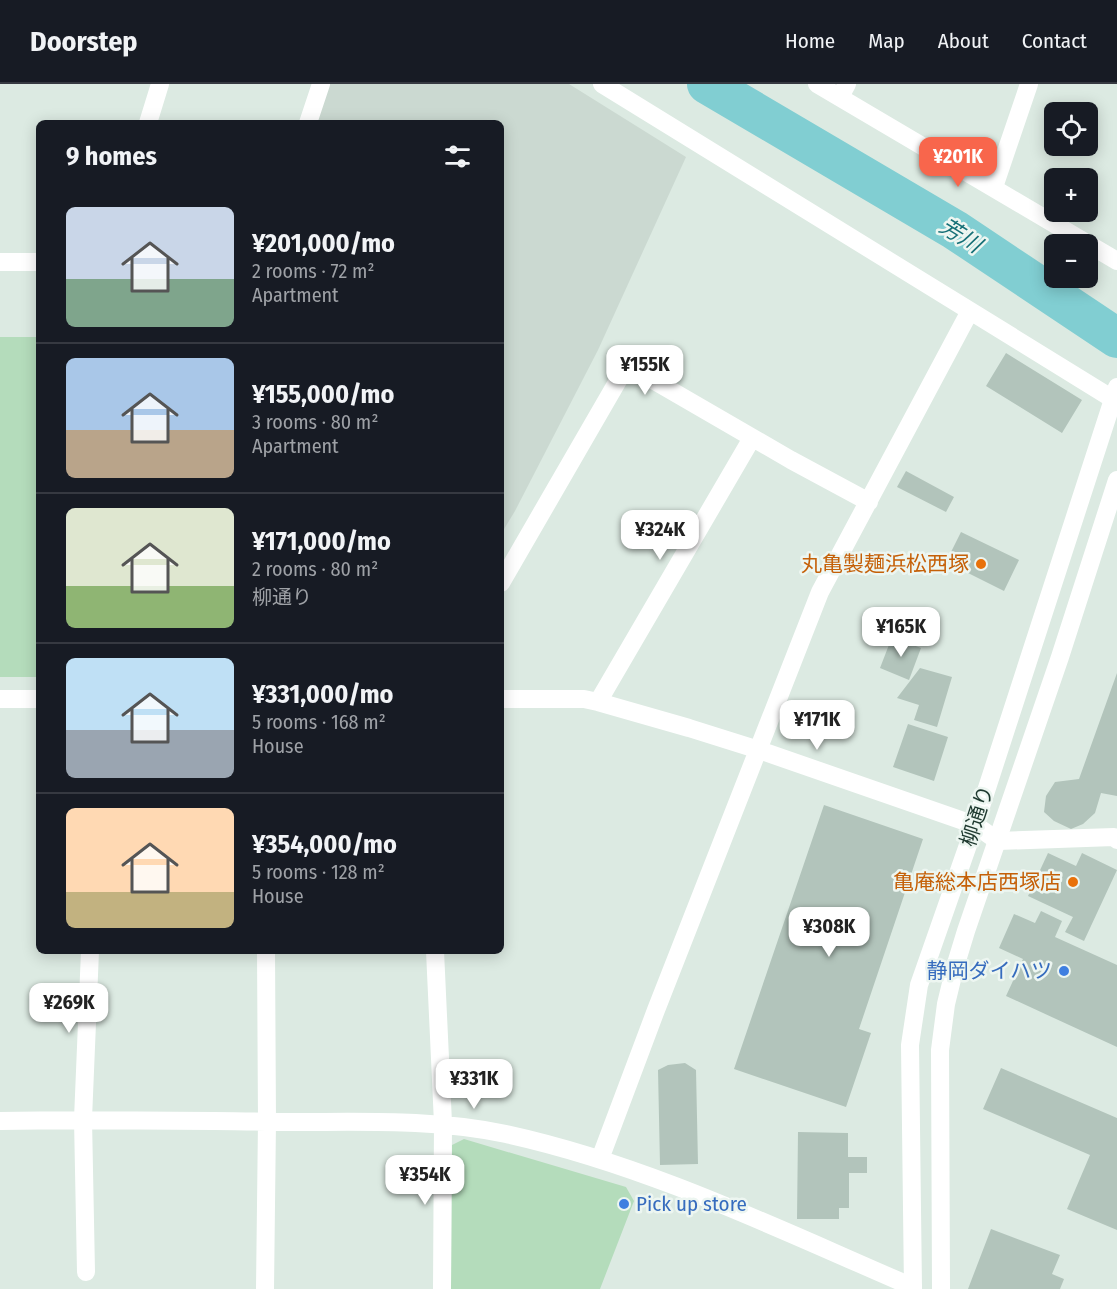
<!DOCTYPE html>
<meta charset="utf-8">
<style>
:root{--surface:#171b24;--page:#20242c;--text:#f1f3f6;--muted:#9ea1a6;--line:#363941;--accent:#f8664c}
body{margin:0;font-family:"Fira Sans Condensed","Noto Sans JP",sans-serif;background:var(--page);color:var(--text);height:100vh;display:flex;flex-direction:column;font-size:22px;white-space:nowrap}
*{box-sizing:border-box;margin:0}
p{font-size:20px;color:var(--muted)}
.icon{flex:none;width:33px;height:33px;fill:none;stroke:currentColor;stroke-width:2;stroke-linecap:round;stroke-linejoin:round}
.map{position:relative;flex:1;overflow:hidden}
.sheet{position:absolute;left:36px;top:36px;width:468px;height:834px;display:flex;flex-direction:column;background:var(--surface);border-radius:9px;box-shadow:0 3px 15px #0003}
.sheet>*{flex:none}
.fabs{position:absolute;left:1044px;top:18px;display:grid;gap:12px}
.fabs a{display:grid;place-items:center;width:54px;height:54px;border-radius:9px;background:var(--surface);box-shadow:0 3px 15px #0003;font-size:30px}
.price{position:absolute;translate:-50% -51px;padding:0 14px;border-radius:12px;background:#fff;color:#222;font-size:20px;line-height:39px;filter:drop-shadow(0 2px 3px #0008)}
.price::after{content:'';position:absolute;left:50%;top:36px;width:18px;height:14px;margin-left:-9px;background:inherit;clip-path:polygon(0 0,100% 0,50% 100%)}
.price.on{background:var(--accent);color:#fff}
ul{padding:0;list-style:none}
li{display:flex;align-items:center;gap:18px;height:150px;padding:0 30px}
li+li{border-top:2px solid var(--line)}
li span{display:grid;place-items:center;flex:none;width:168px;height:120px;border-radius:9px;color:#555}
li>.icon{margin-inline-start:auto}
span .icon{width:72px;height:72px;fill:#fffc;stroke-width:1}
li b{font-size:26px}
h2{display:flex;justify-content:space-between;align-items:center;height:72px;padding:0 30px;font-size:26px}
header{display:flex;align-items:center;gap:36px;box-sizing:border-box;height:84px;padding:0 30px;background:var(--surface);border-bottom:2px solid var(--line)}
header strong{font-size:28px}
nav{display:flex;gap:33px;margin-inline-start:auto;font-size:21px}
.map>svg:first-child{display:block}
</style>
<header>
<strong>Doorstep</strong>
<nav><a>Home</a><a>Map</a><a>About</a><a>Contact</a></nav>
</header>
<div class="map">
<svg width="1117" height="1205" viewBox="0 0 1117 1205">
<rect width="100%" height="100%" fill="#dceae2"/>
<path fill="#cbd9d1" d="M329,0h240l117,73 -88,193 -83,161 -14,23v-411h-187z"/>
<path fill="#b4dcbb" d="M0,253h39v340h-39z
M464,1055l162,48 8,14 -34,88h-149l1,-144z"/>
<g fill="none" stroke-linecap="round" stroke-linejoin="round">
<path stroke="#81ced2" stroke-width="40" d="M707,0l248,146 162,108"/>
</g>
<path fill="#b2c4bb" d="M1006,269l76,47 -20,33 -76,-47z
M906,387l48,26 -8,15 -49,-25z
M961,448l58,28 -15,31 -58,-29z
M892,553l29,11 -12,32 -29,-12z
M920,584l32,9 -15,50 -23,-7 5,-15 -22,-7z
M1117,589v123l-16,-3 -6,20 -12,11 -12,5 -17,-8 -10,-9 2,-16 9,-14 24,-3z
M908,640l40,13 -14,44 -41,-14z
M824,721l99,34 -64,190 12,4 -25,74 -112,-38z
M1048,769l28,13 6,-13 35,17 -33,71 -19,-9 8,-15 -45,-21z
M1041,827l21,10 -7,16 62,28v82l-111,-51 17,-37 -24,-11 15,-34 21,9z
M685,979l11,7 2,94 -38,1 -2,-95 10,-5z
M1001,984l116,50v112l-50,-21 23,-54 -107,-46z
M798,1048l50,1v24h19v16h-18v35h-10v11h-42z
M991,1145l69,26 -8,19 12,5 -4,10h-92z"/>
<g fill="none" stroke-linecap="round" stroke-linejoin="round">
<path stroke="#fff" stroke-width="18" d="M602,0l511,315 4,4
M840,13l7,-13
M148,39l12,-39
M308,39l13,-39
M994,103l35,-103
M0,178h39
M501,499l126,-218 164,95 78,42
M0,615h39
M501,615h83l14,3 91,26 70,22 216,75 23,16 116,-4 3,3
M598,618l154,-264
M435,867l8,172 -1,166
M0,1037c98,-2 196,0 294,1 71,0 142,-3 212,12 142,31 274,96 407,153
M600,1075l56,-149 164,-418 150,-281
M86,1188l-3,-153 7,-168
M265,1205l2,-168 -1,-170"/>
<path stroke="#fff" stroke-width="18" d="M817,0l300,177
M913,1205l-3,-244 9,-60 56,-160 142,-438
M941,1205l-1,-239 6,-46 9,-37 11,-36 94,-274 57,-177"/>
</g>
<g fill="#e8710a" stroke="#edf6f1" stroke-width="2">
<circle cx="981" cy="480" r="6"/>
<circle cx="1073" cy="798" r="6"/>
</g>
<g fill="#3f7fe0" stroke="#edf6f1" stroke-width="2">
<circle cx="1064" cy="887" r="6"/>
<circle cx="624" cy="1120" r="6"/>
</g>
<g text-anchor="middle" stroke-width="5" stroke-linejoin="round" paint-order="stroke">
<g font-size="21" fill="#c56008" stroke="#edf6f1" text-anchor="end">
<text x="969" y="487">丸亀製麺浜松西塚</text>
<text x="1061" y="805">亀庵総本店西塚店</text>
</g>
<g font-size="21" fill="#1e392f" stroke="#edf6f1">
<text transform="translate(977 732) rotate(-72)" y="7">柳通り</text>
</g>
<g font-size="21" fill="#366cbe" stroke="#edf6f1" text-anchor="end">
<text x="1052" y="894">静岡ダイハツ</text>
<text x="636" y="1127" text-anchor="start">Pick up store</text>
</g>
<g font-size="22" font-style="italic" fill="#167077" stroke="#edf6f1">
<text transform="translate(961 151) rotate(32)" y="8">芳川</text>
</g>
</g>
</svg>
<div class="fabs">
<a><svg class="icon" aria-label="locate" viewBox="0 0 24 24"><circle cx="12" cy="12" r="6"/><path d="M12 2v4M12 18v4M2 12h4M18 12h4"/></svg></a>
<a>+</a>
<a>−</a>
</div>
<b class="price on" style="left:958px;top:104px">¥201K</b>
<b class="price" style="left:645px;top:312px">¥155K</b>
<b class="price" style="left:660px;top:477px">¥324K</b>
<b class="price" style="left:901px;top:574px">¥165K</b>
<b class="price" style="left:817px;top:667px">¥171K</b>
<b class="price" style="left:829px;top:874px">¥308K</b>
<b class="price" style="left:69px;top:950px">¥269K</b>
<b class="price" style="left:474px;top:1026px">¥331K</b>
<b class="price" style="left:425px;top:1122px">¥354K</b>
<section class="sheet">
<h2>9 homes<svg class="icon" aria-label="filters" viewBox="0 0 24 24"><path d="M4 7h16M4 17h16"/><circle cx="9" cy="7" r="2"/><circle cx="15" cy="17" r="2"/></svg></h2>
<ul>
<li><span style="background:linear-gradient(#c9d6e8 60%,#7fa58c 0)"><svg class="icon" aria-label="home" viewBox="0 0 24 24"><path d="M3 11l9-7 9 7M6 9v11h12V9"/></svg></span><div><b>¥201,000/mo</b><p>2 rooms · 72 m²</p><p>Apartment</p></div></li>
<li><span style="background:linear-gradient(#a9c7e8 60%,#b9a48a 0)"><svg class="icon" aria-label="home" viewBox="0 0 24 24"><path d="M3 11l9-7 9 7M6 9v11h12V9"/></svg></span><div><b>¥155,000/mo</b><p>3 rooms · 80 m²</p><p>Apartment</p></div></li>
<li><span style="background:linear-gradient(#dfe7d0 65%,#8fb573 0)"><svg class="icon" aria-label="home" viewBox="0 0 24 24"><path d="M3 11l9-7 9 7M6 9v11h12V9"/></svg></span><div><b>¥171,000/mo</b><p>2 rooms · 80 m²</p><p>柳通り</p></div></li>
<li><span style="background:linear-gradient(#bfe0f5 60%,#9aa5b1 0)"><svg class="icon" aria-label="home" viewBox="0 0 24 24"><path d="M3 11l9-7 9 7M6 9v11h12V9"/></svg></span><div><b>¥331,000/mo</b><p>5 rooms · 168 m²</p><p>House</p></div></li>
<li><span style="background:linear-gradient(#ffd9b3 70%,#c2b280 0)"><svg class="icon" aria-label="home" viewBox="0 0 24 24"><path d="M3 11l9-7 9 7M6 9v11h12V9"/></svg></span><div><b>¥354,000/mo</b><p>5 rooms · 128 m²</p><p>House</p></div></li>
</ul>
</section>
</div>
